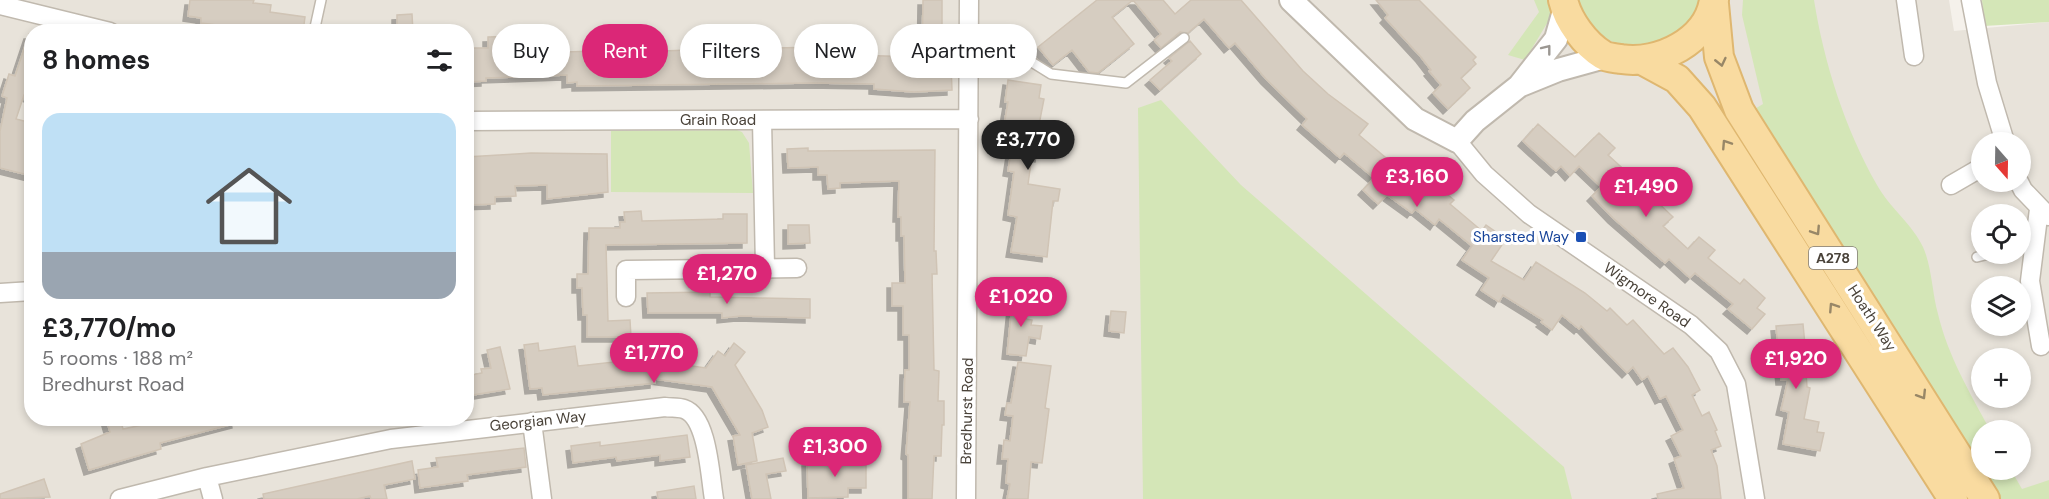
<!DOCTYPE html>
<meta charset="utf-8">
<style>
:root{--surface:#fff;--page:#f6f6f6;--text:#202124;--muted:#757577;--accent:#db2777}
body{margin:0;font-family:"DM Sans",sans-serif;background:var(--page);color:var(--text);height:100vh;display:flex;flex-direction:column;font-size:22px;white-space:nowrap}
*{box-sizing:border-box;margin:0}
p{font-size:20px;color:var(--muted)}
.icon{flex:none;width:33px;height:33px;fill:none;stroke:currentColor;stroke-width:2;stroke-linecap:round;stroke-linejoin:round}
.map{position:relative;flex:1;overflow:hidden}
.details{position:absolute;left:24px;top:24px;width:450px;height:402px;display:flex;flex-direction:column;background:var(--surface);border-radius:24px;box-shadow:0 3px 9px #0003}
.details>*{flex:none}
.top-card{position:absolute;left:492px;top:24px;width:570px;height:54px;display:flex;gap:12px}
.needle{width:39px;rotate:160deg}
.controls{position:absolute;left:1971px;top:132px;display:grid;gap:12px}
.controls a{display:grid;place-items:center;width:60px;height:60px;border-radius:50%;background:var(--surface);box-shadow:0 3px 9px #0003;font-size:30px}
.price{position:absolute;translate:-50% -51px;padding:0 14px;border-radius:21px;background:var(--accent);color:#fff;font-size:20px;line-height:39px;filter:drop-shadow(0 2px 3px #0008)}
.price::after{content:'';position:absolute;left:50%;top:36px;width:18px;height:14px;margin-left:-9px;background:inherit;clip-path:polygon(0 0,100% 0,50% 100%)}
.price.current{background:#222;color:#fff}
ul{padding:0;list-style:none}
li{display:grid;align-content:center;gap:12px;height:318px;padding:0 18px}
li span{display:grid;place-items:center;height:186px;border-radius:18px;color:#555}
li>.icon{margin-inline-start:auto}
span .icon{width:108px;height:108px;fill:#fffc;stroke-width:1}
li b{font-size:26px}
h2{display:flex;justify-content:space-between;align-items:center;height:72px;padding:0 18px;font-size:26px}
.pill{padding:0 21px;border-radius:27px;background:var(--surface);box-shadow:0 3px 9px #0003;font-size:21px;line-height:54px}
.pill.current{background:var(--accent);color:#fff}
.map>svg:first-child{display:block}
</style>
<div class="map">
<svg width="2049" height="499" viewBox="0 0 2049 499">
<defs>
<filter id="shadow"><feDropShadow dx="-5" dy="5" stdDeviation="0" flood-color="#0004"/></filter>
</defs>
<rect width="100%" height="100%" fill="#f5f1eb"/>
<path fill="#e8e3da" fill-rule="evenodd" d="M0,0h1949l5,31 95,-9v477h-2049zM32,32h434v386h-434zM1982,142h38v40h-38zM1982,214h38v40h-38zM1982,286h38v40h-38zM1982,358h38v40h-38zM1982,430h38v40h-38z"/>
<path fill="#d4e6b7" d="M1534,0h18v15l-27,45 -17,-5 31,-43z
M1578,0h123c-12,38 -66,62 -99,35 -12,-9 -18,-22 -24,-35z
M1743,0h71c10,63 31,129 63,185 12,22 36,40 46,62 9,20 9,46 15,67 10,42 32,79 52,116h-8v40h29l11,19 27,-9v19h-53l-243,-389 10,-6 -21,-89z
M1982,0h67v22l-65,4z
M1161,100l80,85 323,282 8,32h-429l-5,-391z
M737,130l5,2 7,11 4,50 -142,-1v-61z"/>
<path fill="#d6cdc1" stroke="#d0c4b5" stroke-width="1.5" filter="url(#shadow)" d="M190,0h64l-1,3 18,2 -1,7 35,5 -2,15h-79l1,-6 -24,-3v-5l-13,-2z
M923,0h19v66l9,-1 1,25 -38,2 -40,-3v-5l-62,-1 -235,3v-4l-10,1v-8l-81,3v3l-20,1v-34h22v-11l41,-1v8l35,-2 1,10 30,-1 1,7 39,-2v-4l54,-2 1,7 38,-1 -1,-6 26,-1 -1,-6 23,-1v6l44,-1v5l19,-1 10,4 74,2z
M1097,0h66l12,14 16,-14h50l62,71 25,23 40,30 -9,11 27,23 -4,6 24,21 11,-16 37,31 -4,4 32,27 4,-6 20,14 -15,22 33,19 12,-18 49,31 22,18 3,-3 17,17 6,-5 31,34 9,-6 15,19 12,23 -8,5 10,21 7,-4 8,18 -2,1 6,15 -10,4 6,16 4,33h-63l-1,-5 27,-6 -10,-29 7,-3 -10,-20 12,-6 -17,-34 -6,3 -12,-23 -6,4 -9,-13 -6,6 -46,-47 -2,3 -17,-14 -10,15 -11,-8 2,-2 -40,-25 -4,7 -18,-12 8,-12 -27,-18 10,-14 -33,-27 -4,6 -20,-16 -3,4 -25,-18 -9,9 -15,-14 11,-12 -30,-25 -4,5 -38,-33 5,-6 -41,-40 -31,-36 -6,5 -25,-29 -16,14 -8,-1 -19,16 -7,-8 7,-6 -28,-34 -21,17 22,27 -36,29 -9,-1 -17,-22 -19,15 -15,-18z
M1376,0h43l57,57 -3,3 3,4 -15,14 9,10 -22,21 -15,-16 8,-8 -12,-14 2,-1 -10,-13 -36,-39 3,-3z
M412,14l1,18h-16v-17z
M29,34h3v64l-8,-3 -8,24 16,4v53l-32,-8v-37l7,-33 -5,-2 7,-22 6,2z
M1190,41l11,13 -41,36 -10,-10 22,-19 -3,-3z
M1008,80l33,5 -2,13 5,1 -8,41 7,1 -3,16 -8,-1 -4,28 32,5 -2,12h-5l-6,56 -36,-5 6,-35 -9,-2 6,-43 -6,-1 6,-38 -11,-2 5,-29h-3z
M1538,124l37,33 24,-24 16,15 -7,7 22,20 3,-3 22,19 -4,5 22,21 -10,9 25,23 11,-12 16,13 -7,8 32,26 4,-5 21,19 -8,10 8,6 -13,15 -24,-20 5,-5 -38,-31 -5,5 -21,-19 -4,4 -52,-45 -21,-22 9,-9 -22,-21 -9,10 -9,-10 -5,5 -33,-30z
M808,148v3l127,-1 -1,101h2l1,23h-5l2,96 5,1 -1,30h6v24h-2l-1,31h-7l-2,43h-24v-44l-2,-1 4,-52h-6l1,-32h4v-35h-6v-29h-11v-23h13l-1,-47h-3v-19h-3l1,-36 -59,2v5l-12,1 -1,-14h-9v-8l-30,1 -1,-19z
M531,153l76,1 1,38 -61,7v-14l-32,1 1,10 -21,1v7l-29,1v-48z
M641,211l1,10 81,-2v-5h24v29l-141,2 2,76 22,-1 1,17h-44v-22h-4l-1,-27h-5v-14h11l1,-46h31v-6h5l-1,-10z
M788,225h21l1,18 -22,1z
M710,292v5l100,2v19l-69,-2 -19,2v-5h-74l-1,-20z
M1013,296l16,3 -3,20 6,1 -1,5 11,1 -2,13 -11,-2 -3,19 -19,-2z
M1111,311l15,1 -2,21 -15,-2z
M1803,324l2,21 -4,1 2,25h3l1,16 3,1 -6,31 15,3 -2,10 7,1 -4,18 -37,-7 6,-32 -8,-2 7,-30h-7l-5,-54z
M538,343l1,8 36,-5 3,20 63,-7 1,7 29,-3 35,5 12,-17 7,5 9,-13 11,9 -10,13 27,45 6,17 -16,6 5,28 -19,4 -5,-29 7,-1 -28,-48 -57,-8v4l-112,12 -1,-7 -12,1 -6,-44z
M500,347l10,42 -44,7v-20l16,-3 -1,-4 10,-1 -4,-18z
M1018,362l33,4 -6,42 4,1 -7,54 -11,-1 -3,37h-21l3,-15 -4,-1 2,-24h-6l2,-19 6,1 3,-25 -8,-1 2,-12h4z
M106,418h14l3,11 52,-11h61l1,5 -77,20 1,6 -72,21 -8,-26 29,-12z
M687,435l3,22 -30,4v-6l-43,6 -1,-4 -43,6 -2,-17 29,-4v4z
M524,448l2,19 -59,8 1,6 -48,7 -2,-18 20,-3 -2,-9z
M783,458l3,13 -20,3 5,25h-19l-6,-34z
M412,461l3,18 -31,6 3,14h-16l-1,-3 -13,3h-93l-1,-5z
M807,461l59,1v26h-18v9l-40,1z
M44,479l6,18 -50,2v-5z
M694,486l2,13h-38l-1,-7z"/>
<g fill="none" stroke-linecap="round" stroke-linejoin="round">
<g stroke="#c0b9ae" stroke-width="12">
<path id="service" d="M314,32l7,-32
M969,42l19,1 18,6 16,7 29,18 75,9 58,-45
M2020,237l17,-10
M1977,257l12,-3"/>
</g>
<g stroke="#c0b9ae" stroke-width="21">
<path id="minor" d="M1906,0l8,56
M1971,0l16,83 18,59
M0,5l110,27
M762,120l3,147
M466,121l503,-2
M1457,141l27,33 45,40 162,111 28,26 17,33 19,115
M2019,182l4,8 25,26
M1951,185l31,-18
M2039,209l-9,72 11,65
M0,293l32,-2
M626,297v-27l171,-2
M532,422l10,77
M207,477l6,22
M120,499l87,-22 184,-38 274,-32c6,1 13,0 19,2 24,8 26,68 30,90
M966,499l3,-499"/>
</g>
<g stroke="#c0b9ae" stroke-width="26">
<path id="tertiary" d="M1291,0l124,119 42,22 18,-20 44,-35 37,-47 9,-32
M1521,85l37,-15 47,-13"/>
</g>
<g stroke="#dfb770" stroke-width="32">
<path id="primary" d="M1563,0c5,21 22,44 40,55 5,3 13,3 18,4 38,6 87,-18 93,-59
M1714,4l5,53 20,53 246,389
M1642,60l35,19 25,28 251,392"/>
</g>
<use href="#service" stroke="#fff" stroke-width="9"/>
<use href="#minor" stroke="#fff" stroke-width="18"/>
<use href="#tertiary" stroke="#fff" stroke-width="22"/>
<use href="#primary" stroke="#f9dba0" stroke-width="28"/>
</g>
<defs><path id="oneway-chevron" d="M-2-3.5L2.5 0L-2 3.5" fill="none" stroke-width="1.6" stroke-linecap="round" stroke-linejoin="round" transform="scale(1.5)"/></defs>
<use stroke="#9b9792" href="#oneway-chevron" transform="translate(1547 49) rotate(-52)"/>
<g stroke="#988767">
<use href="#oneway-chevron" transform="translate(1721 62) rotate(77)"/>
<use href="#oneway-chevron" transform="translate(1726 144) rotate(-123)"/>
<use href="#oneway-chevron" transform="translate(1816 231) rotate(57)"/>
<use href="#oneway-chevron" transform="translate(1833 307) rotate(-123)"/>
<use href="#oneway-chevron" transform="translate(1922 395) rotate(58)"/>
</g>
<rect fill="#1a4fb4" stroke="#fff" stroke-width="2" x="1575" y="231" width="12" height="12" rx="3"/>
<g text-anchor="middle" stroke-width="6" stroke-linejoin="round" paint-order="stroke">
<rect fill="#fff" stroke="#807b74" stroke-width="1.5" x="1809" y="247" width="48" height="22" rx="4.5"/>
<g font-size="14" font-weight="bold" fill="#494239">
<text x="1833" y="263">A278</text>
</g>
<g font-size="15" fill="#494239" stroke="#fff">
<text x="718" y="125">Grain Road</text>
<text transform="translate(1647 295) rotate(35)" y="5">Wigmore Road</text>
<text transform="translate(1872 318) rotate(57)" y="5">Hoath Way</text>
<text transform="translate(967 411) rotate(-89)" y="5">Bredhurst Road</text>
<text transform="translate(538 421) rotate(-6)" y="5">Georgian Way</text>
</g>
<g font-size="15" fill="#164399" stroke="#fff" text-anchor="end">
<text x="1569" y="242">Sharsted Way</text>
</g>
</g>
</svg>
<div class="controls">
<a><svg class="needle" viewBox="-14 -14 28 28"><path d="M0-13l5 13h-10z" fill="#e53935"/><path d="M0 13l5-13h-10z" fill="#757577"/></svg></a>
<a><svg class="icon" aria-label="locate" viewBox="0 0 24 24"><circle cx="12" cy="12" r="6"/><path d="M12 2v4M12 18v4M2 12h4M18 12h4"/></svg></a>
<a><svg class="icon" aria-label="layers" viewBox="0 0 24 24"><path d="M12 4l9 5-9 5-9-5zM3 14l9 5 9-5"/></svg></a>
<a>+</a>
<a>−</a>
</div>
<b class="price current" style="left:1028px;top:171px">£3,770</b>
<b class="price" style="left:1417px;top:208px">£3,160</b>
<b class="price" style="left:1646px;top:218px">£1,490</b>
<b class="price" style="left:727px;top:305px">£1,270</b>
<b class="price" style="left:1021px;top:328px">£1,020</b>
<b class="price" style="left:654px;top:384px">£1,770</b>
<b class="price" style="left:1796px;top:390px">£1,920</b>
<b class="price" style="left:835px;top:478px">£1,300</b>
<div class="top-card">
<a class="pill">Buy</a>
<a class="pill current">Rent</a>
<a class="pill">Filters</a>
<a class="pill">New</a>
<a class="pill">Apartment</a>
</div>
<section class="details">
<h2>8 homes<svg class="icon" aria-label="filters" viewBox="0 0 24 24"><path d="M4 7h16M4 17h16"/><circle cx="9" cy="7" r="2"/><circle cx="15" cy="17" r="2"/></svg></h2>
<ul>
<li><span style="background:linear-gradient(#bfe0f5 75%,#9aa5b1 0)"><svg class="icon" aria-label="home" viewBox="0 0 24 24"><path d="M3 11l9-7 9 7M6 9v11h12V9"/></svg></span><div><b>£3,770/mo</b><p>5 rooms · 188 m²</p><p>Bredhurst Road</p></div></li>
</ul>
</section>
</div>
